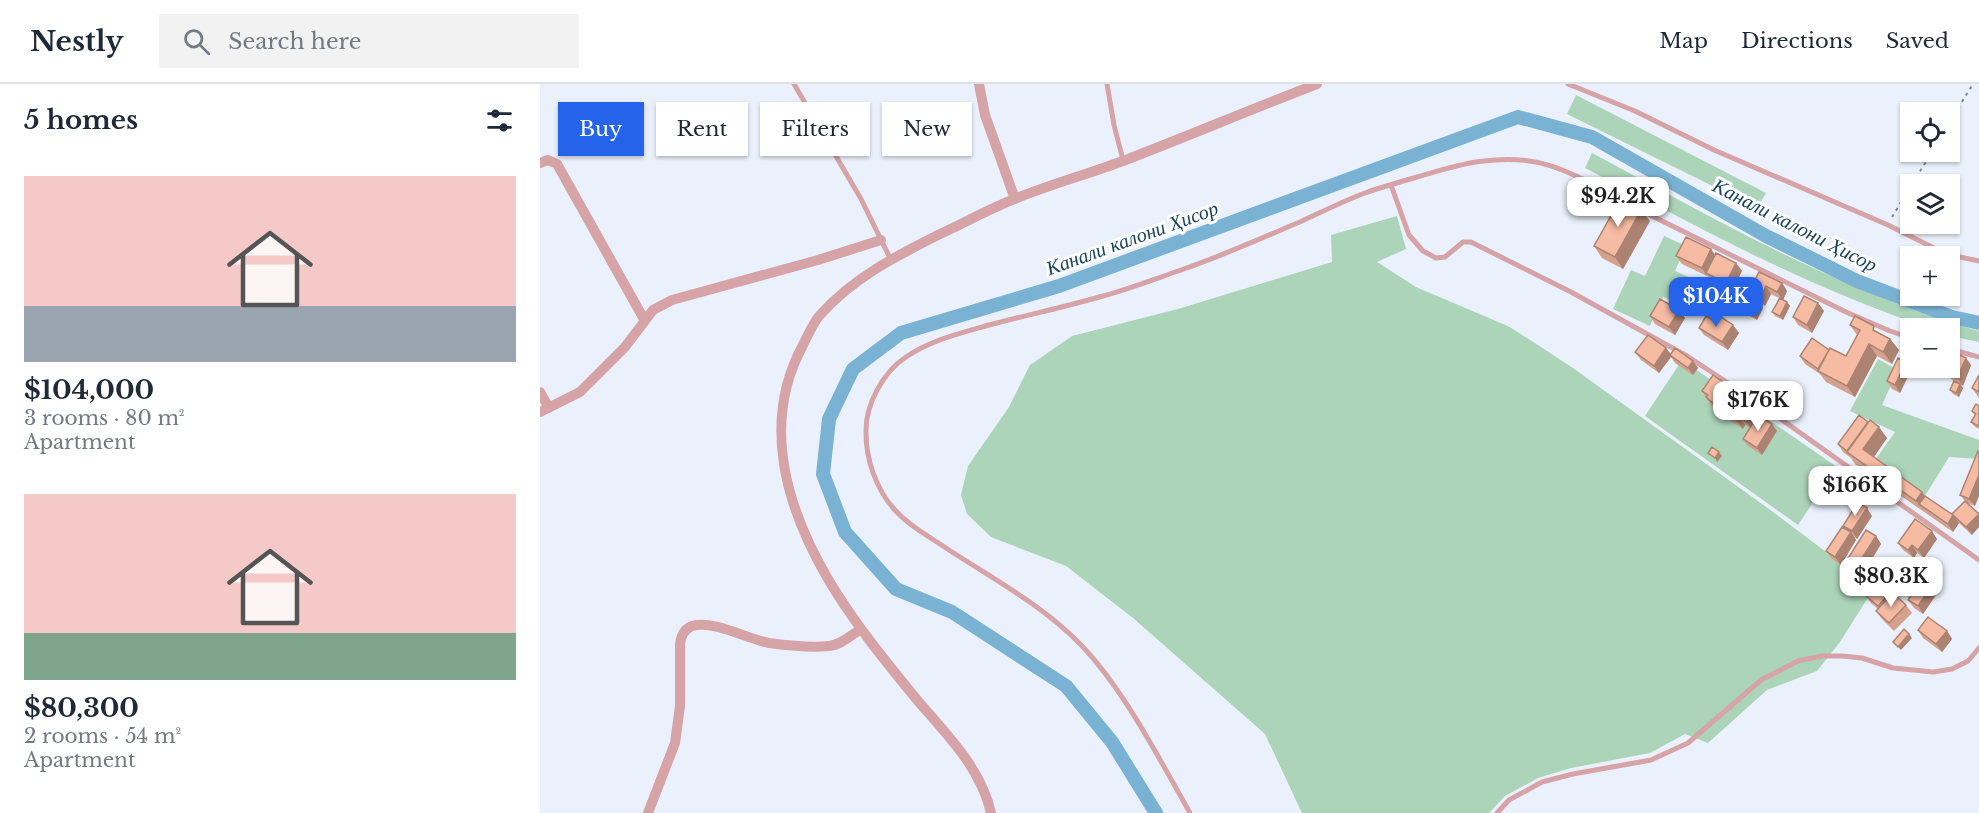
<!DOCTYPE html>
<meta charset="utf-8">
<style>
:root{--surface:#fff;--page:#f2f2f3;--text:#1f2937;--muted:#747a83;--line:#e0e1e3;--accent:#2563eb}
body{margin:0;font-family:"Libre Baskerville",serif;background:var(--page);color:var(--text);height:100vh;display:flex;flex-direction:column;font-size:22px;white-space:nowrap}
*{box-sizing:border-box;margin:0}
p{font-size:20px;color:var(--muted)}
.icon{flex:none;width:33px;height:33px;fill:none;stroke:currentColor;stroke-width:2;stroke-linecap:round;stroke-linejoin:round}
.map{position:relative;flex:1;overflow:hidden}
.side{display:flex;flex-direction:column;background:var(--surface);width:540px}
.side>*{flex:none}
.top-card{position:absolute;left:18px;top:18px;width:570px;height:54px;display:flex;gap:12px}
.tools{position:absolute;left:1360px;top:18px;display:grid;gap:12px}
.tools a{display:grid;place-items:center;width:60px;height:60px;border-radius:0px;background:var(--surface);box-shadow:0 2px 4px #0004;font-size:30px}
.price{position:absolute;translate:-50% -51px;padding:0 14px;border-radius:12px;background:#fff;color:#222;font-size:20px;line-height:39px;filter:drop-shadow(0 2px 3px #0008)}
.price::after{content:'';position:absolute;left:50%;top:36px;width:18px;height:14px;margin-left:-9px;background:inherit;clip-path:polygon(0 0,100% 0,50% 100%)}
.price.current{background:var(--accent);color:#fff}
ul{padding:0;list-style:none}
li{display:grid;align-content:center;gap:12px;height:318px;padding:0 24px}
li span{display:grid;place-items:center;height:186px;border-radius:0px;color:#555}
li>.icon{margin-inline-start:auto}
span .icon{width:108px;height:108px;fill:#fffc;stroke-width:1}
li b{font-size:26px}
h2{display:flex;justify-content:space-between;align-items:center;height:72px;padding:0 24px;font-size:26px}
.tag{padding:0 21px;border-radius:0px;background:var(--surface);box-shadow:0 2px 4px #0004;font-size:21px;line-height:54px}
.tag.current{background:var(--accent);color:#fff}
header{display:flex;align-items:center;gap:36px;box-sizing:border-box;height:84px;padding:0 30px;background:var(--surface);border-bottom:2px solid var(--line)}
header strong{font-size:28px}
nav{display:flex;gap:33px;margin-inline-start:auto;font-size:21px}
.search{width:420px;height:54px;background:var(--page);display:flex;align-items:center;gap:15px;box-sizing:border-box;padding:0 21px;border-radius:0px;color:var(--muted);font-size:22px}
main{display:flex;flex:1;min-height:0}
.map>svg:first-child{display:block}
</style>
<header>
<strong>Nestly</strong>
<div class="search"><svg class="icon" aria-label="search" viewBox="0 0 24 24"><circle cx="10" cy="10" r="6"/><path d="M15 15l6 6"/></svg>Search here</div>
<nav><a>Map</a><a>Directions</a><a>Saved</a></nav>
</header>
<main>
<section class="side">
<h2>5 homes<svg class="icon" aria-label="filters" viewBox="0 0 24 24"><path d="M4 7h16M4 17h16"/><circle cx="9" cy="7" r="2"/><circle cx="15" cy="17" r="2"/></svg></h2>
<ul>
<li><span style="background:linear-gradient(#f6c9c9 70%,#9aa5b1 0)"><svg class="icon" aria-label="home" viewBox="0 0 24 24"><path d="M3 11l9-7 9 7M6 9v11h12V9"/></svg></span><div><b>$104,000</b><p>3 rooms · 80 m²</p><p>Apartment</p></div></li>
<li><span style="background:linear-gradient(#f6c9c9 75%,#7fa58c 0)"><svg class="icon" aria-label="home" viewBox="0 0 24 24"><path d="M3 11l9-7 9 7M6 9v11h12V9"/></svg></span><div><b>$80,300</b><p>2 rooms · 54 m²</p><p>Apartment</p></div></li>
</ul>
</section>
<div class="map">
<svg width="1439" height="729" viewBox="0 0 1439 729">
<rect width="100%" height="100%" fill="#ebf1fc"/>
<path fill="#acd4b9" d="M1036,11l190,98 -9,15 -190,-94z
M1052,69c97,52 193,107 296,147 30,12 59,23 91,31v11l-29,-6v-8c-29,0 -51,-11 -78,-21 -99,-38 -193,-90 -287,-139z
M857,132l9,33 -29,13 39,25 94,40 63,41 196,141 105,79 -34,54 -23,29 -50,19 -59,53 -23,-9 -35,19 -79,15 -33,10 -33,18 -16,17h-187l-37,-79 -132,-116 -67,-52 -75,-29 -24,-23 -6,-19 7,-29 41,-59 21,-42 42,-29 106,-27 154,-47 -1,-27z
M1124,152l22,10 -11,25 57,25 -12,26 -57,-25 -13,29 -37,-17 18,-39 14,6z
M1338,275l20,11 -16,35 97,35v19l-30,-2 -24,39 -50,-36 20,-28 -45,-21z
M1142,276l155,107 -39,58 -153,-109z"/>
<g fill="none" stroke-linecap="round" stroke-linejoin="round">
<path stroke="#7ab2d3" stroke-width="14" d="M616,729l-44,-71 -46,-56 -114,-74 -56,-23 -51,-57 -22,-58 6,-55 24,-50 48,-36 158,-47 459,-169 74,20 174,99 91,45 95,36 27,6"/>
<path stroke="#82868d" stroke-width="2" stroke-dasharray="3 4.5" stroke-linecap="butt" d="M1410,37l23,-37
M1372,100l20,-32
M1352,133l19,-31"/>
<path stroke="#d6a3a7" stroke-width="5" d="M254,0l67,115 29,59
M567,0l7,41 9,35
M1028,0l67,27 79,39 174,75 58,29 33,7
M851,101l18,50 14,16 13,7 9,-1 18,-15h8l100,50 116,64 70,46 222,158
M1096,124l210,104 44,19 21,7
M1410,265l29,8
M650,729c-30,-53 -66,-123 -108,-167 -38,-40 -87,-66 -133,-96 -19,-13 -40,-24 -55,-41 -18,-20 -28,-50 -28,-76 -1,-28 17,-61 40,-76 25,-17 55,-24 83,-32 38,-10 76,-18 114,-29 26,-7 52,-17 78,-26 41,-14 81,-32 121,-49 20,-9 41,-20 63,-28 17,-6 35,-11 52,-16 22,-6 44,-14 67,-16 61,-8 90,14 141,41
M957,729l12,-13 33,-18 31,-8 78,-14 37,-17 73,-63 37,-19 24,-5h20l20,2 31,10 40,4 19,-3 16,-8 11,-13"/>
<path stroke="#d6a3a7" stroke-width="10" d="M439,0l6,31 30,84
M0,79l8,-3 9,4 88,157
M0,308l9,16
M0,328l40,-20 45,-45 28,-37 19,-10 146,-40 63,-20
M108,729l27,-70 5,-37v-62c1,-8 4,-15 12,-18 22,-6 55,13 77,17 15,2 45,5 60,3 12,-1 22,-11 32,-17
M451,729c-10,-45 -44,-78 -73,-112 -32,-39 -64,-78 -90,-122 -42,-72 -67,-157 -25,-234 5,-10 10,-22 17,-30 33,-37 76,-59 120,-81 26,-12 51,-26 77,-36 35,-14 71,-24 106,-37 65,-25 129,-52 194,-77"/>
</g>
<path fill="#d4a18c" d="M1110,137l-27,48 -21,-11 -8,-12z
M1175,171l21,8 6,8 -10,20 -20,-10 -5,-6v1l-25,-12 -6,-8z
M1219,188l23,11 5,8 -4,9 4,2 3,4 -7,14 -8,-4 -3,-4 7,-14 -8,-4 -6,12 -4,-2 2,4 -6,12 -9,-5 -3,-4 8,-11 -5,-7z
M1278,219l6,8 -12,22 -14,-8 -5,-8z
M1110,232l35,2 -10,17 -20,-11z
M1177,239l16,2 6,8 -11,17 -24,-15 -5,-7z
M1310,241l29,8 11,6 9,11 -7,14 -15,-8 -22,41 -29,-15 -6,-8 -15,-10 -5,-8 29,-6 17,6 11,-21z
M1126,264l5,6 22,7 5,7 -5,7 -18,-12 -4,-6 -12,16 -18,-13 -6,-8z
M1411,271l15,3 5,7 -8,21 -2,-1 2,3 -4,9 -6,-3 -3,-4 4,-8 -10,-12z
M1366,278l5,8 -11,23 -8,-4 -5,-8z
M1439,291v23l-7,-10z
M1193,305l5,7 25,17 -2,4 16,14 -15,24 -14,-9 -5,-7 7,-11 -5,-3 -2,4 -12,-8 -5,-8 1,-2 -6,-4 -2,4 -8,-6 -9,-14z
M1439,322v23l-5,-3 -3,-4 4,-6 -3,-5z
M1347,354l-13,19 48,35 3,4 28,19 12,-14 -5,-6 18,-44 -3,55 -8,-3 5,32 -13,-12 -6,9 -98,-68 -4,-6 -8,-6 -5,-8z
M1332,432l-15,23 -3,-2 2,3 -15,25 -9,-6 -6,-8 19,-22 -2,-3z
M1336,452l5,8 -20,33 -10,-6 -6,-8z
M1397,455l-13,19 -7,-5 -3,5 -11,-8 -5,-7z
M1393,500l5,8 -15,22 -9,-6 -6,-8z
M1325,511h26l15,10 6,8 -18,18 -12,-12 -6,-8 2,-2 -7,-6z
M1378,546l29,1 5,8 -10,13 -19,-14z"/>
<path fill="#ac8372" d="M1101,126l9,11 -27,48 -8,-12z
M1171,165l5,7 -10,17 1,3 -5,-8z
M1196,179l6,8 -10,20 -6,-8z
M1242,199l5,8 -4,9 -6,-8z
M1226,202l5,8 -6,12 -5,-7z
M1247,218l3,4 -7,14 -3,-4z
M1278,219l6,8 -12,22 -5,-8z
M1221,220l2,4 -6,12 -3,-4z
M1139,226l6,8 -10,17 -6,-8z
M1193,241l6,8 -11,17 -6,-8z
M1350,255l9,11 -7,14 -9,-12z
M1329,260l8,12 -22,41 -8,-11z
M1126,264l6,8 -2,-1 1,2 -12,16 -5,-7z
M1426,274l5,7 -8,21 -6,-8z
M1153,277l5,7 -5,7 -5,-7z
M1366,278l5,8 -11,23 -5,-8z
M1420,300l3,4 -4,9 -3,-4z
M1193,305l6,8 -11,15 -5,-8z
M1176,315l5,8 -2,4 -6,-8z
M1218,321l5,8 -11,17 -6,-8z
M1200,333l5,8 -2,4 -6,-8z
M1232,340l5,7 -15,24 -5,-7z
M1339,343l8,11 -16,23 -8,-12z
M1179,368l3,4 -5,6 -2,-4z
M1439,391v21l-4,10 -6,-7z
M1382,408l9,11 -12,1 -3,-3z
M1327,424l5,8 -15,23 -5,-8z
M1439,430v13l-7,8 -6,-8z
M1413,431l6,8 -6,9 -5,-8z
M1392,447l5,8 -13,19 -6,-8z
M1311,448l5,8 -15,25 -6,-8z
M1336,452l5,8 -20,33 -6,-8z
M1372,461l5,8 -3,5 -6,-8z
M1393,500l5,8 -15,22 -5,-8z
M1350,508l5,8 -12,13 -5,-7z
M1407,547l5,8 -10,13 -6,-8z
M1369,550l3,4 -11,12 -3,-3z"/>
<path fill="#f6bba3" stroke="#ac8372" stroke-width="1.5" d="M1081,114l20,12 -26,47 -21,-11z
M1146,153l25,12 -9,19 -26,-12z
M1176,169l20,10 -10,20 -20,-10z
M1219,188l23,11 -5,9 -11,-6 -6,13 -12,-6z
M1264,212l14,7 -11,22 -14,-8z
M1240,214l7,4 -7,14 -8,-4z
M1120,215l19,11 -10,17 -19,-11z
M1212,215l9,5 -7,12 -9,-5z
M1166,232l11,7 4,-6 12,8 -11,17 -23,-14z
M1315,232l19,10 -1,4 17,9 -7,13 -14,-8 -22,42 -29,-15 12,-23 16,8 14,-26 -10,-5z
M1108,251l18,13 -12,18 -19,-14z
M1272,254l17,12 -11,19 -18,-13z
M1135,264l18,13 -5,7 -18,-13z
M1412,267l14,7 -9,20 -9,-4 2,-2 -6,-2 1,-2h5v-11z
M1358,274l8,4 -11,23 -8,-4z
M1173,291l20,14 -10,15 -7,-5 -3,4 -7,-6 2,-2 -6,-4z
M1439,291v17l-7,-4z
M1414,297l6,3 -4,9 -6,-3z
M1200,309l18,12 -12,17 -6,-5 -3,4 -11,-8z
M1436,320l3,2v18l-1,2 -7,-4 5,-8 -4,-3z
M1218,331l14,9 -15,24 -14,-9z
M1319,331l9,7 -21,29 -9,-7z
M1330,336l9,7 -16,22 59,43 -6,9 -69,-49z
M1172,363l7,5 -4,6 -7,-5z
M1438,367l1,1v23l-10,24 -9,-4z
M1385,412l28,19 -5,9 -29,-20z
M1425,417l14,13 -13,13 -14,-13z
M1318,418l9,6 -15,23 -9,-5z
M1375,435l17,12 -14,19 -6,-5 -4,5 -10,-7z
M1302,443l9,5 -16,25 -9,-6z
M1326,446l10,6 -21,33 -10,-6z
M1383,493l10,7 -15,22 -10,-6z
M1337,497l13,11 -12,14 -13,-11z
M1353,509l13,12 -17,18 -13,-12z
M1388,533l19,14 -11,13 -18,-14z
M1364,545l5,5 -11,13 -5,-5z"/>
<g text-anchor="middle" stroke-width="6" stroke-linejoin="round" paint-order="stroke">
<g font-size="20" font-style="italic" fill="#16445b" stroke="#fff">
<text transform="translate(1255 141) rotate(27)" y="7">Канали калони Ҳисор</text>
<text transform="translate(592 154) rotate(-20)" y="7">Канали калони Ҳисор</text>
</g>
</g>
</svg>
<div class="tools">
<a><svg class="icon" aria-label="locate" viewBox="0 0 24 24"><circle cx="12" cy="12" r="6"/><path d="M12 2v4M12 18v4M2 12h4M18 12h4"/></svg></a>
<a><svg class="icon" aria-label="layers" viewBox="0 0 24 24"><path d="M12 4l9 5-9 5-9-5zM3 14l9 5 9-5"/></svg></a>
<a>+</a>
<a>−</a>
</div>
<b class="price" style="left:1078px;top:144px">$94.2K</b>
<b class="price current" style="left:1176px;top:244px">$104K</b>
<b class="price" style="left:1218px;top:348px">$176K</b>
<b class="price" style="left:1315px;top:433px">$166K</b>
<b class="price" style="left:1351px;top:524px">$80.3K</b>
<div class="top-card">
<a class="tag current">Buy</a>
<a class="tag">Rent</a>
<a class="tag">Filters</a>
<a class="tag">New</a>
</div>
</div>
</main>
